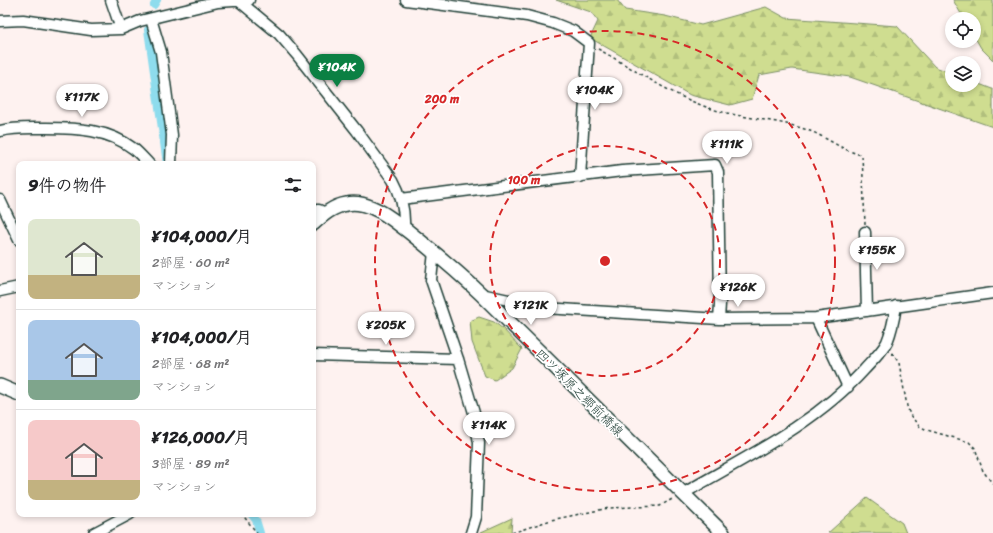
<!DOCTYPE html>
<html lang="ja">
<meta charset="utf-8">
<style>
:root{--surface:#fff;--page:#f6f6f6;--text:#202124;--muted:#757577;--line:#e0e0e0;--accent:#0b8043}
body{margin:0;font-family:Sriracha,"Klee One",sans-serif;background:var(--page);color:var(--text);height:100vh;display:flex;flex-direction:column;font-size:15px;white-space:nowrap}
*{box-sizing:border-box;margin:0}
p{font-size:13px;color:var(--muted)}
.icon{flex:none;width:22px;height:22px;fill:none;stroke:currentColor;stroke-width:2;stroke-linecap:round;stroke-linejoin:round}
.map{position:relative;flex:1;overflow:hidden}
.sheet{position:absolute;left:16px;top:161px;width:300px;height:356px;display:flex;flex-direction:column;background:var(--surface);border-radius:8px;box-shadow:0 2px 6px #0003}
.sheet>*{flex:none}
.buttons{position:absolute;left:945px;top:12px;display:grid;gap:8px}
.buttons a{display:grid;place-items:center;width:36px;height:36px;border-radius:50%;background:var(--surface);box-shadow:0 2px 6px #0003;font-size:20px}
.price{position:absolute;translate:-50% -34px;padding:0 9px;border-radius:14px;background:#fff;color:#222;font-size:13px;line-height:26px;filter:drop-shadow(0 1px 2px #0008)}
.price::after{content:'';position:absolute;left:50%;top:24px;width:12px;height:9px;margin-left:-6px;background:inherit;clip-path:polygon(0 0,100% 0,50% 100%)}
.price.on{background:var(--accent);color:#fff}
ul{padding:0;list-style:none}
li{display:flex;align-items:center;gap:12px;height:100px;padding:0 12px}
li+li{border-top:1px solid var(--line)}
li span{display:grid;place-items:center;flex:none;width:112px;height:80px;border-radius:8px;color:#555}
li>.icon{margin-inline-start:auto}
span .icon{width:48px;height:48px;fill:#fffc;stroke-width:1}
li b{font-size:17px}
h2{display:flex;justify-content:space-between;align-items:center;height:48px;padding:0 12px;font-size:17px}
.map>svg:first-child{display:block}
</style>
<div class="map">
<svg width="993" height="533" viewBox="0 0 993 533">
<defs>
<pattern id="forest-firs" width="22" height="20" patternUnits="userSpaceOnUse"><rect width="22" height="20" fill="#cfdd90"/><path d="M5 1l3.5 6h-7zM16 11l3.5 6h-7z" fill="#b1bf7d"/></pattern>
</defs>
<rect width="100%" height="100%" fill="#fef2f0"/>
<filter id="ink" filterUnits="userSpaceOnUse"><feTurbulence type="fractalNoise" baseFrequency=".025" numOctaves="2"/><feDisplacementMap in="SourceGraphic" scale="8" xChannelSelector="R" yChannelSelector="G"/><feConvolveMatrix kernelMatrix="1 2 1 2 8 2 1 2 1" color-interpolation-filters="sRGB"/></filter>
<g filter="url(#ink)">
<path fill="url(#forest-firs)" stroke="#778d62" d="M556,0h61l8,10 40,6 36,9 65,-18 20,11 111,8 38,41 17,6v12h22v-3l18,7h1v38l-143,-50 -58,-8 -33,6 -7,24 -22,6 -40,-10 -100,-57 8,-17 -7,-9z
M953,0h40v60l-12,-12 -7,-12v-17h-10z
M479,317l15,5 9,7 19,20 -10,19 -17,12 -10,-4 -13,-34 -2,-21z
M867,498l35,25 4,10h-78z
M512,518l-1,15h-32z"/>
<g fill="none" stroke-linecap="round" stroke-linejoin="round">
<path stroke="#8edced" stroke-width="8" d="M154,5l3,-5
M148,30l19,134
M251,514l5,6 4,13"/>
<g stroke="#1f3d34" stroke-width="13">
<path id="minor" d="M111,0l10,29
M406,0l121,16 26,7 20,8 16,12 -9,134
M239,1l40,33 18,21 60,76 36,49c9,16 12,31 11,49
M151,19l10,33 11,83 -1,29
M0,21l23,-1 68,10 30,-1 19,-8 78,-19 31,-2
M0,131c15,-4 30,-3 46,-3 31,0 62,1 88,21 5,4 10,10 15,15
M401,199l221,-28 93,-6 3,7 2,132 -1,15
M0,200l19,40
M313,210h6l6,3
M865,232l2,79
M434,252l-3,28 27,79 16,54 5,30 -3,74 -5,16
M0,291l19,-4
M481,294l64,14 174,11 97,-1 177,-25
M816,318l32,69
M313,355l145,4
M684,493c62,-36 131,-69 180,-123 8,-9 18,-18 23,-28 5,-12 7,-23 9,-36
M94,533l36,-19"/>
</g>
<g stroke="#1f3d34" stroke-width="16">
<path id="major" d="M313,224c10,-9 20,-18 34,-20 8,-2 19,1 26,4 13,5 25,16 36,24 25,20 49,40 72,62l242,239
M0,386l19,8"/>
</g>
<path stroke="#1f3d34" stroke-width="1.5" stroke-dasharray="3 3" stroke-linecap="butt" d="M598,49c36,20 71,45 111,59 32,11 70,11 101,23 18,7 33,20 52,24l3,69
M892,353l7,10 8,43 3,9 9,11 8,4 42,12 6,6 8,23 10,13
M240,514l5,4 12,15
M512,533l39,-13 58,-12 51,-2 14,-8"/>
<use href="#minor" stroke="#fff" stroke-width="10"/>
<use href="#major" stroke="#fff" stroke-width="13"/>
</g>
</g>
<g fill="none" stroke="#d62828" stroke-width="2" stroke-dasharray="7 5">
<circle cx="605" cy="261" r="115"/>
<circle cx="605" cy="261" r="230"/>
</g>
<g text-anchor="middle" stroke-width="3.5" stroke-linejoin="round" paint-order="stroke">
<g font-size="13" fill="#1f3d34" stroke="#fff">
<text transform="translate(580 392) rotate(45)" y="5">四ツ塚原之郷前橋線</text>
</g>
</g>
<circle cx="605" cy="261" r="6" fill="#d62828" stroke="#fff" stroke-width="2"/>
<g font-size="12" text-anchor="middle" font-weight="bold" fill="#d62828" stroke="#fff" stroke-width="3.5" stroke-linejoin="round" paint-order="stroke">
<text x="442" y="103">200 m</text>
<text x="524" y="184">100 m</text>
</g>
</svg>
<div class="buttons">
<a><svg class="icon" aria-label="locate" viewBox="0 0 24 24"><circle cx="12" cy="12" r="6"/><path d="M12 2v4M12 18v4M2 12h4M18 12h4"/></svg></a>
<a><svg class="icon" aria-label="layers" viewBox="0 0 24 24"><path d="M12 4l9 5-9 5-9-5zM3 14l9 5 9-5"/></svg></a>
</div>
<b class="price on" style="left:337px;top:88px">¥104K</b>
<b class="price" style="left:595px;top:111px">¥104K</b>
<b class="price" style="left:82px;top:118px">¥117K</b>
<b class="price" style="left:727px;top:165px">¥111K</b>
<b class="price" style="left:877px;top:271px">¥155K</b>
<b class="price" style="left:738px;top:308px">¥126K</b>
<b class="price" style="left:531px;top:326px">¥121K</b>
<b class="price" style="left:386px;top:346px">¥205K</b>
<b class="price" style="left:489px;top:446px">¥114K</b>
<section class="sheet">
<h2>9件の物件<svg class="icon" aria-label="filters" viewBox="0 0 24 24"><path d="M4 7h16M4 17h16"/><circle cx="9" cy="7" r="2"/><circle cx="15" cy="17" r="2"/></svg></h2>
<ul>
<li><span style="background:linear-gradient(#dfe7d0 70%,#c2b280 0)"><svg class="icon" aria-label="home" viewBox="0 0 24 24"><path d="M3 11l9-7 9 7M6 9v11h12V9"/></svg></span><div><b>¥104,000/月</b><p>2部屋 · 60 m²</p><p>マンション</p></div></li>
<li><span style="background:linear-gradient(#a9c7e8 75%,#7fa58c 0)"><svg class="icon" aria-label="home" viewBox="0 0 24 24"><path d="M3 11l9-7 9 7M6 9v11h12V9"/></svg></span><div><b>¥104,000/月</b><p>2部屋 · 68 m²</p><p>マンション</p></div></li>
<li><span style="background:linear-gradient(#f6c9c9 75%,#c2b280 0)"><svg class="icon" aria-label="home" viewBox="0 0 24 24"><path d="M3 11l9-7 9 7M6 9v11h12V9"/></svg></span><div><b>¥126,000/月</b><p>3部屋 · 89 m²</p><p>マンション</p></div></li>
</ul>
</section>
</div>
